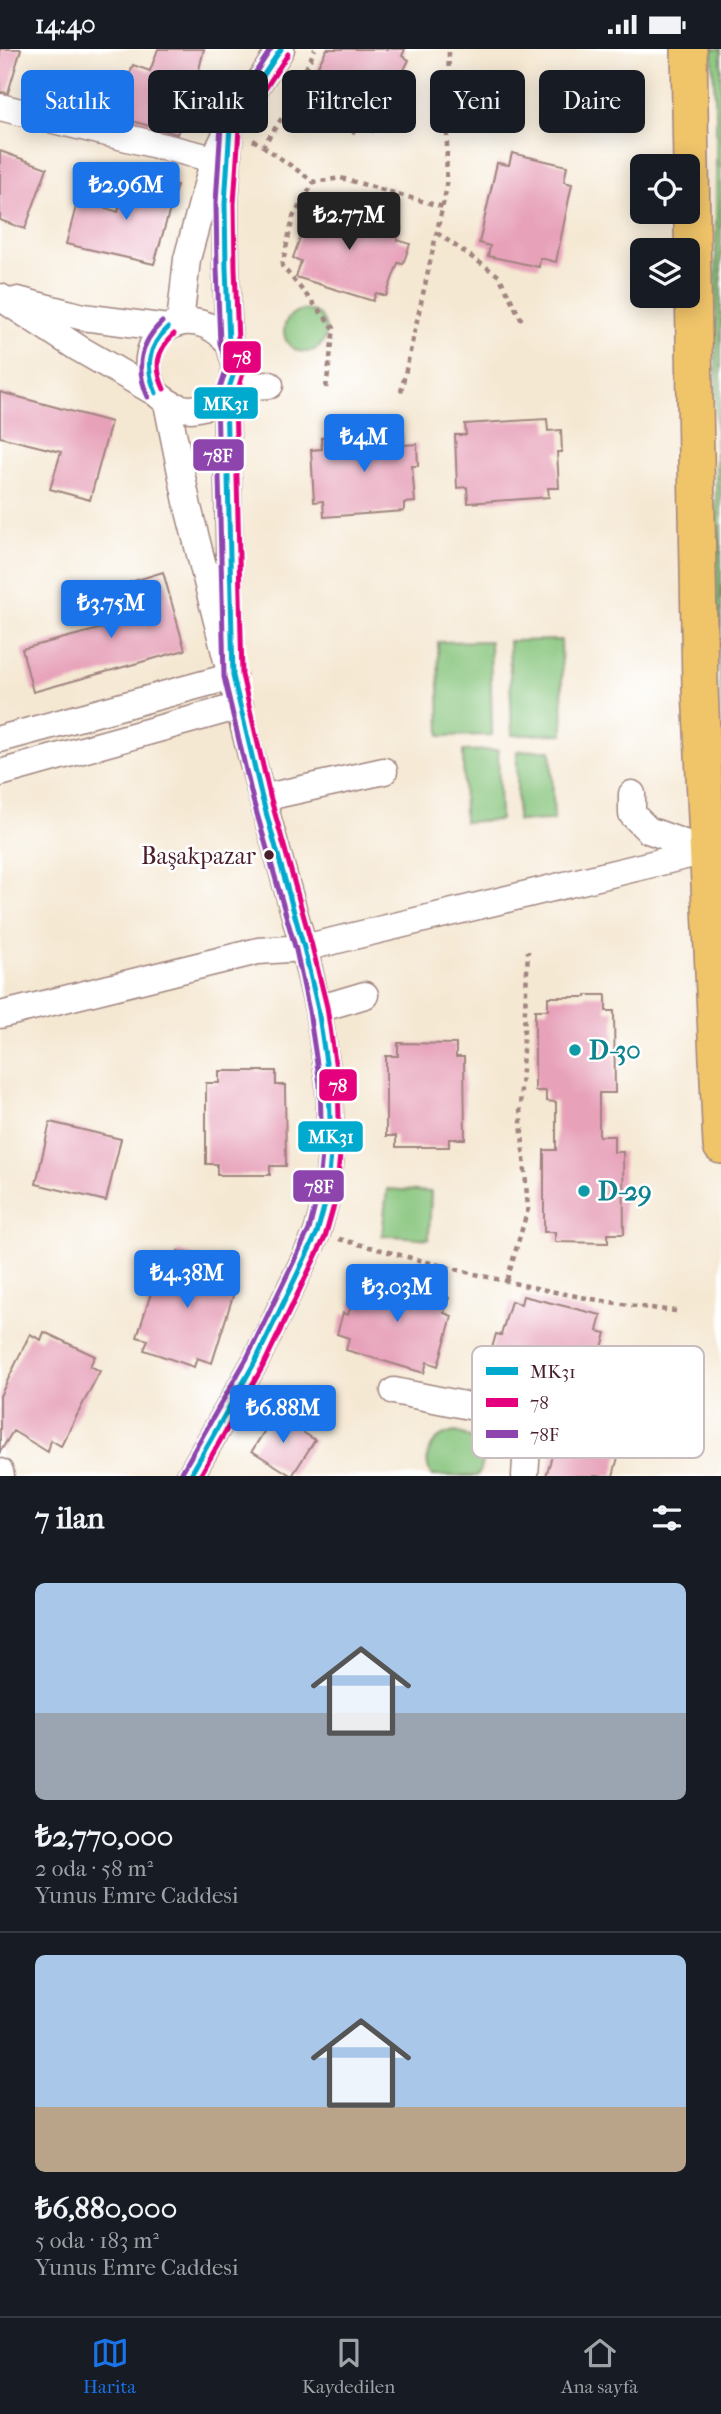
<!DOCTYPE html>
<html lang="tr">
<meta charset="utf-8">
<style>
:root{--surface:#171b24;--page:#242831;--text:#f1f3f6;--muted:#9ea1a6;--line:#363941;--accent:#1a73e8}
body{margin:0;font-family:"IM FELL French Canon",serif;background:var(--page);color:var(--text);height:100vh;display:flex;flex-direction:column;font-size:26px;white-space:nowrap}
*{box-sizing:border-box;margin:0}
p{font-size:23px;color:var(--muted)}
.icon{flex:none;width:38px;height:38px;fill:none;stroke:currentColor;stroke-width:2;stroke-linecap:round;stroke-linejoin:round}
.map{position:relative;height:1427px;overflow:hidden}
.details{display:flex;flex-direction:column;background:var(--surface);flex:1}
.details>*{flex:none}
.top-card{position:absolute;left:21px;top:21px;width:679px;height:63px;display:flex;gap:14px}
.fabs{position:absolute;left:630px;top:105px;display:grid;gap:14px}
.fabs a{display:grid;place-items:center;width:70px;height:70px;border-radius:10px;background:var(--surface);box-shadow:0 4px 18px #0003;font-size:35px}
.price{position:absolute;translate:-50% -60px;padding:0 16px;border-radius:7px;background:var(--accent);color:#fff;font-size:23px;line-height:46px;filter:drop-shadow(0 2px 4px #0008)}
.price::after{content:'';position:absolute;left:50%;top:42px;width:21px;height:16px;margin-left:-10px;background:inherit;clip-path:polygon(0 0,100% 0,50% 100%)}
.price.on{background:#222;color:#fff}
ul{padding:0;list-style:none}
li{display:grid;align-content:center;gap:14px;height:371px;padding:0 35px}
li+li{border-top:2px solid var(--line)}
li span{display:grid;place-items:center;height:217px;border-radius:10px;color:#555}
li>.icon{margin-inline-start:auto}
span .icon{width:126px;height:126px;fill:#fffc;stroke-width:1}
li b{font-size:30px}
h2{display:flex;justify-content:space-between;align-items:center;height:84px;padding:0 35px;font-size:30px}
.chip{padding:0 24px;border-radius:10px;background:var(--surface);box-shadow:0 4px 18px #0003;font-size:24px;line-height:63px}
.chip.on{background:var(--accent);color:#fff}
.status{display:flex;justify-content:space-between;align-items:center;height:49px;padding:0 35px;background:var(--surface);direction:ltr}
.status svg{height:19px;fill:currentColor}
.dock{display:flex;justify-content:space-around;align-items:center;height:98px;border-top:2px solid var(--line);background:var(--surface);font-size:19px;color:var(--muted)}
.dock a{display:grid;justify-items:center;gap:4px}
.dock .on{color:var(--accent)}
.map>svg:first-child{display:block}
</style>
<div class="status"><b>14:40</b><svg viewBox="0 0 49 12"><path d="M0 12V9h3v3zM5 12V6h3v6zM10 12V3h3v9zM15 12V0h3v12zM26 1h20v11H26zM47 4h2v5h-2z"/></svg></div>
<div class="map">
<svg width="721" height="1427" viewBox="0 0 721 1427">
<rect width="100%" height="100%" fill="#fff"/>
<filter id="ink" filterUnits="userSpaceOnUse"><feTurbulence type="fractalNoise" baseFrequency=".0143" numOctaves="2"/><feDisplacementMap in="SourceGraphic" scale="14" xChannelSelector="R" yChannelSelector="G"/><feConvolveMatrix kernelMatrix="1 2 1 2 8 2 1 2 1" color-interpolation-filters="sRGB"/></filter>
<filter id="wash" filterUnits="userSpaceOnUse"><feTurbulence type="fractalNoise" baseFrequency=".00686" numOctaves="4" result="noise"/><feDisplacementMap in="SourceGraphic" scale="28" xChannelSelector="R" yChannelSelector="G"/><feGaussianBlur stdDeviation="1.57" result="paint"/><feColorMatrix in="noise" values="0 0 0 0 0 0 0 0 0 0 0 0 0 0 0 0 0 1.4 0 .05"/><feComposite in="paint" operator="in"/></filter>
<g filter="url(#wash)">
<rect width="100%" height="100%" fill="#f5e8d3"/>
<path fill="#86c47b" stroke="#687253" stroke-width="2" d="M712,0h9v695l-5,-167v-464z
M472 52a22 22 0 1 1 44 0a22 22 0 1 1-44 0Z
M284 282a21 21 0 1 1 42 0a21 21 0 1 1-42 0Z
M561,591l2,94 -51,1 -3,-94z
M490,592l2,94 -52,1 -2,-94z
M498,701l2,70 -36,2 -1,-71z
M551,701l3,70 -37,1v-70z
M387,1140l44,3 -2,47 -47,-4z
M456,1383c21,5 34,24 21,44h-45c-12,-21 1,-41 24,-44z"/>
<g id="blocks">
<path fill="#e7a2ba" d="M0,0h21l-13,44 -8,-1z
M158,0h46l-8,33 -19,52 -62,-18 18,-51 17,6z
M327,0h78l-3,7 7,4 -36,72 -14,-7 -5,8 -46,-24 5,-10 -10,-5z
M0,102l47,17 -22,61 -25,-9z
M512,104l55,13 -3,16 8,2 -16,78 -16,-4 -1,9 -51,-11 2,-10 -11,-3 18,-80 12,2z
M127,126l50,10 -23,79 -88,-20 12,-45 40,13z
M324,153l77,26 -4,12 13,4 -7,20 -5,-1 -12,33 -10,-3 -3,8 -77,-24 5,-16 -8,-3 17,-49 10,3z
M0,343l111,30 -21,78 -40,-11 11,-37 -61,-15z
M547,370l1,12 13,-1 1,22h-5l2,36h-11l1,9 -81,6 -1,-16 -10,1 -2,-53h11l-1,-11z
M403,384l1,12 13,-1 1,22h-6l3,36 -11,1v8l-80,6 -1,-16 -9,1 -3,-52 11,-1 -1,-11z
M163,523l22,78 -152,42 -11,-43 112,-29 -10,-36z
M586,946h20v16h8l1,82h-16v43h15v16h9l1,82h-16v9l-53,-1v-10h-11v-82h12v-48l-10,-1v-10h-11v-81h13v-13h38z
M398,994l58,1v13h8l1,82h-16v8h-53v-11h-10v-80h12z
M219,1022h57v14h9l1,81h-16v9h-53v-11h-11v-81h13z
M50,1073l71,17 -15,62 -70,-17z
M178,1202l21,6 -2,6 34,10 -3,11 8,2 -24,77 -15,-5 -3,9 -50,-17 4,-10 -11,-3 25,-78 12,4z
M372,1227l77,22 -5,15 8,3 -14,50 -11,-4 -3,11 -78,-23 3,-12 -12,-4 6,-21 5,2 11,-34 10,3z
M523,1247l78,19 -4,16 9,2 -23,83 43,11 -13,49h-67l26,-87 -73,-19 4,-12 -13,-3 6,-21 5,1 10,-34 10,3z
M44,1283l51,24 -5,10 10,5 -39,75 -10,-6 -3,12 -35,-21 -13,21v-56l30,-62 11,6z
M275,1365l40,26 -23,36 -40,-25z"/>
</g>
</g>
<g filter="url(#ink)">
<use href="#blocks" fill-opacity="0" stroke="#a0847f" stroke-width="2"/>
<g fill="none" stroke-linecap="round" stroke-linejoin="round">
<g stroke="#a0847f" stroke-width="29">
<path id="minor" d="M0,58l214,52
M230,77l-5,78 1,64 3,75 7,24 -5,20 -5,10 5,231
M0,248l78,51 78,45c24,22 42,19 70,4
M18,251l65,17 85,11
M180,274l7,-64 27,-100 16,-33 51,-77
M231,338l39,-2
M156,344c-29,-57 33,-98 73,-50
M167,354l21,104 74,291 42,150 14,61 11,74 2,71 -4,42 -10,37 -62,129 -65,114
M0,690l233,-63
M0,724l240,-67
M632,745v20l16,16 58,21
M262,749l122,-27
M318,960l47,-14
M0,966l258,-64 46,-3 402,-97
M394,1342l135,27 -4,58
M0,1423l1,4"/>
</g>
<g stroke="#a0847f" stroke-width="38">
<path id="major" d="M689,0l11,639 21,458"/>
</g>
<path stroke="#a0847f" stroke-width="4.5" stroke-dasharray="5 5" stroke-linecap="butt" d="M253,91l10,6 23,-34 29,-63
M263,97l51,36
M437,184l62,43 23,45
M326,339l8,-60 -52,-62 11,-49 21,-35 27,-4 102,29
M401,343l45,-201 3,-142
M339,1190c111,29 223,60 337,72
M507,1231l21,-71 -8,-101 8,-157"/>
<use href="#minor" stroke="#fff" stroke-width="26"/>
<use href="#major" stroke="#f0c469" stroke-width="35"/>
<g stroke="#fff" stroke-width="10">
<path id="bus-1" d="M156,344c-11,-26 -9,-46 12,-65
M190,1427l65,-114 62,-129 10,-37 4,-42 -2,-71 -11,-74 -14,-61 -42,-150 -29,-122 -7,-279 10,-30 -7,-24 -3,-75 -1,-64 5,-78 51,-77"/>
</g>
<g stroke="#fff" stroke-width="10">
<path id="bus-2" d="M164,340c-10,-22 -8,-38 10,-55
M200,1427l63,-110 62,-129 11,-39 4,-44 -2,-72 -11,-75 -15,-61 -42,-150 -28,-121 -7,-276 10,-32 -7,-25 -3,-74 -1,-64 5,-75 49,-75"/>
</g>
<g stroke="#fff" stroke-width="10">
<path id="bus-3" d="M148,348c-13,-29 -9,-53 14,-75
M182,1423l65,-114 62,-128 9,-36 4,-40 -2,-70 -11,-73 -13,-61 -43,-150 -29,-123 -7,-280 10,-30 -7,-24 -3,-75 -1,-65 5,-78 50,-76"/>
</g>
<use href="#bus-1" stroke="#00a9ce" stroke-width="5"/>
<use href="#bus-2" stroke="#e5007d" stroke-width="5"/>
<use href="#bus-3" stroke="#8e44ad" stroke-width="5"/>
</g>
</g>
<circle fill="#4a1f2b" stroke="#fff" stroke-width="2.5" cx="269" cy="806" r="6"/>
<g fill="#0f9aa8" stroke="#fff" stroke-width="2.5">
<circle cx="575" cy="1001" r="7"/>
<circle cx="584" cy="1142" r="7"/>
</g>
<g text-anchor="middle" stroke-width="5" stroke-linejoin="round" paint-order="stroke">
<g font-size="24" fill="#4a1f2b" stroke="#fff" text-anchor="end">
<text x="256" y="815">Başakpazar</text>
</g>
<g font-size="26" font-weight="bold" fill="#0d838f" stroke="#fff" text-anchor="start">
<text x="589" y="1010">D-30</text>
<text x="598" y="1151">D-29</text>
</g>
</g>
<rect x="472" y="1297" width="232" height="112" rx="10" fill="#fff" stroke="#c9bcbf" stroke-width="2"/>
<rect x="486" y="1318" width="32" height="8" fill="#00a9ce"/>
<rect x="486" y="1349" width="32" height="9" fill="#e5007d"/>
<rect x="486" y="1381" width="32" height="8" fill="#8e44ad"/>
<g font-size="19" fill="#4a1f2b">
<text x="530" y="1329">MK31</text>
<text x="530" y="1360">78</text>
<text x="530" y="1392">78F</text>
</g>
<g stroke="#fff" stroke-width="2.5">
<rect x="222" y="291" width="40" height="34" rx="7" fill="#e5007d"/>
<rect x="193" y="337" width="66" height="34" rx="7" fill="#00a9ce"/>
<rect x="192" y="389" width="53" height="34" rx="7" fill="#8e44ad"/>
<rect x="318" y="1019" width="40" height="34" rx="7" fill="#e5007d"/>
<rect x="297" y="1071" width="67" height="33" rx="7" fill="#00a9ce"/>
<rect x="292" y="1120" width="53" height="34" rx="7" fill="#8e44ad"/>
</g>
<g font-size="19" text-anchor="middle" font-weight="bold" fill="#fff">
<text x="242" y="315">78</text>
<text x="226" y="361">MK31</text>
<text x="218" y="413">78F</text>
<text x="338" y="1043">78</text>
<text x="331" y="1094">MK31</text>
<text x="319" y="1144">78F</text>
</g>
</svg>
<div class="fabs">
<a><svg class="icon" aria-label="locate" viewBox="0 0 24 24"><circle cx="12" cy="12" r="6"/><path d="M12 2v4M12 18v4M2 12h4M18 12h4"/></svg></a>
<a><svg class="icon" aria-label="layers" viewBox="0 0 24 24"><path d="M12 4l9 5-9 5-9-5zM3 14l9 5 9-5"/></svg></a>
</div>
<b class="price" style="left:126px;top:173px">₺2.96M</b>
<b class="price on" style="left:349px;top:203px">₺2.77M</b>
<b class="price" style="left:364px;top:425px">₺4M</b>
<b class="price" style="left:111px;top:591px">₺3.75M</b>
<b class="price" style="left:187px;top:1261px">₺4.38M</b>
<b class="price" style="left:397px;top:1275px">₺3.03M</b>
<b class="price" style="left:283px;top:1396px">₺6.88M</b>
<div class="top-card">
<a class="chip on">Satılık</a>
<a class="chip">Kiralık</a>
<a class="chip">Filtreler</a>
<a class="chip">Yeni</a>
<a class="chip">Daire</a>
</div>
</div>
<section class="details">
<h2>7 ilan<svg class="icon" aria-label="filters" viewBox="0 0 24 24"><path d="M4 7h16M4 17h16"/><circle cx="9" cy="7" r="2"/><circle cx="15" cy="17" r="2"/></svg></h2>
<ul>
<li><span style="background:linear-gradient(#a9c7e8 60%,#9aa5b1 0)"><svg class="icon" aria-label="home" viewBox="0 0 24 24"><path d="M3 11l9-7 9 7M6 9v11h12V9"/></svg></span><div><b>₺2,770,000</b><p>2 oda · 58 m²</p><p>Yunus Emre Caddesi</p></div></li>
<li><span style="background:linear-gradient(#a9c7e8 70%,#b9a48a 0)"><svg class="icon" aria-label="home" viewBox="0 0 24 24"><path d="M3 11l9-7 9 7M6 9v11h12V9"/></svg></span><div><b>₺6,880,000</b><p>5 oda · 183 m²</p><p>Yunus Emre Caddesi</p></div></li>
</ul>
</section>
<nav class="dock">
<a class="on"><svg class="icon" aria-label="map" viewBox="0 0 24 24"><path d="M3 6l6-2 6 2 6-2v14l-6 2-6-2-6 2zM9 4v14M15 6v14"/></svg>Harita</a>
<a><svg class="icon" aria-label="saved" viewBox="0 0 24 24"><path d="M7 4h10v16l-5-4-5 4z"/></svg>Kaydedilen</a>
<a><svg class="icon" aria-label="home" viewBox="0 0 24 24"><path d="M3 11l9-7 9 7M6 9v11h12V9"/></svg>Ana sayfa</a>
</nav>
